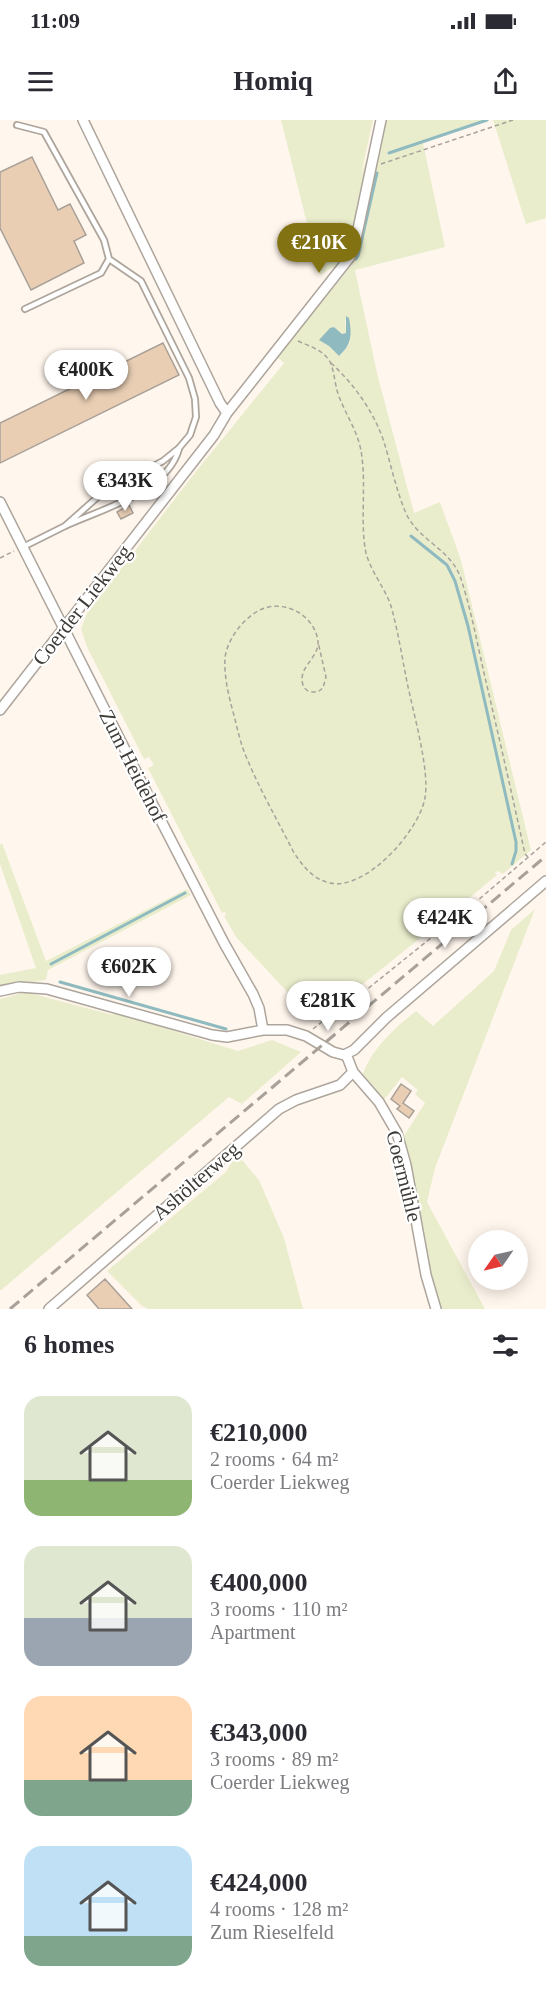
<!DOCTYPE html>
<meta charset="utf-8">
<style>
:root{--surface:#fff;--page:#f7f7f7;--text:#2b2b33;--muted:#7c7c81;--accent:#827212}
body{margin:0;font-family:Georgia,serif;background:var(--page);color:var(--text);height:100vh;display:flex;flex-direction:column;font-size:22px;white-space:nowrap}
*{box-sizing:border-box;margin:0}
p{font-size:20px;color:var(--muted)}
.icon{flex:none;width:33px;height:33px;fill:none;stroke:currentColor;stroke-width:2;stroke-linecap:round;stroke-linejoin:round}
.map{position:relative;height:1189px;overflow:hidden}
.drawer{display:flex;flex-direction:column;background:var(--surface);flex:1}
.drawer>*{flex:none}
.needle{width:39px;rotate:236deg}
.controls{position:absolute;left:468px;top:1110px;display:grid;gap:12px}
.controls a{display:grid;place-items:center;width:60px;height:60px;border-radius:50%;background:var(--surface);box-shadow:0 3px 15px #0003;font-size:30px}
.price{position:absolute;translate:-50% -51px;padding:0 14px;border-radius:21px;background:#fff;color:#222;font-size:20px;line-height:39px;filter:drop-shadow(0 2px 3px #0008)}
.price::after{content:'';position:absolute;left:50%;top:36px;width:18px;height:14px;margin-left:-9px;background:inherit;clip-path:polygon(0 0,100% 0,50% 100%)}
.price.on{background:var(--accent);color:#fff}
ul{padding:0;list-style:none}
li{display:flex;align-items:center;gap:18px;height:150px;padding:0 24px}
li span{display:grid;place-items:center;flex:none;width:168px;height:120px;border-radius:18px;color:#555}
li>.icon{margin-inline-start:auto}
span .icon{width:72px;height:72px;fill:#fffc;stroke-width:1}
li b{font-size:26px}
h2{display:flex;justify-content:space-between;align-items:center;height:72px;padding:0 24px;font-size:26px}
.status{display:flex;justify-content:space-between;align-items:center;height:42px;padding:0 30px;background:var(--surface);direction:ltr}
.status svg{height:16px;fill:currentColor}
header{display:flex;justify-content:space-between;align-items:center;height:78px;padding:0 24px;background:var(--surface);font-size:27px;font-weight:700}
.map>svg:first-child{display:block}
</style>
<div class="status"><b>11:09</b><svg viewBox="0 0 49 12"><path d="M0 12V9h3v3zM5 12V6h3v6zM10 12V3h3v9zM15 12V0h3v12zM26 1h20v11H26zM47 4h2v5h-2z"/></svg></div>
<header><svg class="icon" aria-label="menu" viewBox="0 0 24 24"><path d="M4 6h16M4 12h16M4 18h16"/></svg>Homiq<svg class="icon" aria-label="share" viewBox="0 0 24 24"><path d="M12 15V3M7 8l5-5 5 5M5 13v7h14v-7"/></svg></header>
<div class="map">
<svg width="546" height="1189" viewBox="0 0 546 1189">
<rect width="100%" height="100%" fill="#fff6ed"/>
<path fill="#eaedcc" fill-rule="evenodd" d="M281,0h92l-12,55 19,-55h108l-65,23 22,104 -90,23 22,103 37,140 26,-11 21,58 70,290 -28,24 -6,-3 -2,2 2,2 -65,54 -2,-2 -3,2 2,2 -85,68 -3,-2 -5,5 -44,-5 -56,-60 -12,-21 2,-1 -1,-3 -3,1 -74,-145 6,-3 -5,-8 -5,2 -57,-112 -6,-18 6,-16 107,-139 90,-111 -7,-6 75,-92 -2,-3 -18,6 -12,7zM345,198c7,17 9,24 -6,38l-10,-10 5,-19 8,7 4,-1z
M493,0h53v98l-20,6z
M2,723l44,118 141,-72 4,6 -143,75 -2,10 -46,7v-12l36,-7 -36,-104v-19z
M535,789l-100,259 -8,34 58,107h-44l-12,-35 -25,-138 21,-33 -10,-9 3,-4 -16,-13 -19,24 -16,-18 -4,-10c11,-27 31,-44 53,-62l17,15 61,-55 17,-41z
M26,872l87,23 1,-3 124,39 34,-11 29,12 -59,52 -13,-7 -229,194v-292z
M237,1034l22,26 25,58 19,71h-154l-7,-3 -35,-35 119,-99z"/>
<path fill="#8fbabf" d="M346,196l3,2c3,17 3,26 -10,38l-10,-10 -10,-6 11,-12 4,-1 8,7 4,-1z"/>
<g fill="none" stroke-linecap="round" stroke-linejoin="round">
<path stroke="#8fbabf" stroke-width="3" d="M389,33l98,-33
M356,139l2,-3 19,-83
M411,416l36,29 8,16 13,45 48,216v9l-4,13
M51,844l134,-71
M60,862l166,47"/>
</g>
<path fill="#e9ceb4" stroke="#a8a098" stroke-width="1.5" d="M32,37l26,53 12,-6 16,31 -12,6 10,22 -53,27 -31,-62v-56z
M163,223l16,32 -179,88v-40z
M129,385l4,8 -12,6 -4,-7z
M401,964l10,7 -8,12 11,8 -5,7 -12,-9 3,-3 -9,-7z
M105,1159l27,30h-33l-12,-14z"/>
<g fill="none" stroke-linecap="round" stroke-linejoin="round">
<g stroke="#ada59c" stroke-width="8">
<path id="service" d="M17,5l27,7 60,108 5,19 -8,14 -76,36
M65,406l36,-32 62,-33 16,-13 11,-13 6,-18 -1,-18 -6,-21 -48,-97 -32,-22
M23,427c14,-7 28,-14 42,-21 37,-17 102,-34 114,-77
M309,896l30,-5"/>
</g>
<g stroke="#ada59c" stroke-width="12">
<path id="minor" d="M83,0l137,283 7,10
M0,382l156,309 68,132 29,51 6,14 4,22
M0,590l214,-275 13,-22 123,-156 4,-9 27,-128
M0,871l19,-4 28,2 165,46 15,2 36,-7h24l19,6 27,16 11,3 10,-5 32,-32 160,-137
M346,934l7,18 26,30 18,31 9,32 20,110 10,34
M49,1189l230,-200 17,-9 44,-15 13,-13"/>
</g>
<path stroke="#a8a29b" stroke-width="1.5" stroke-dasharray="4.5 3" stroke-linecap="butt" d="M381,44l132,-44
M298,221c11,5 28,10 33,23 4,11 4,24 9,35 8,20 20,36 22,59 4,29 -2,67 4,95 5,19 19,35 25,53 7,25 11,51 16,76 6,30 23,88 18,116 -6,33 -59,93 -95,85 -18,-4 -28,-18 -37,-32 -15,-30 -32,-59 -45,-90 -8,-17 -11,-35 -16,-53 -4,-15 -8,-33 -7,-50 2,-18 17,-38 33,-47 23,-13 56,2 60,30 1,13 -11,21 -15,32 -3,10 1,20 12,19 5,-1 4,-1 8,-4l3,-11 -8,-35
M331,243c23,21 43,49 53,79 7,23 12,47 21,69 11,28 44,37 55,65 10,29 17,66 24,97 14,60 28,121 41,181l3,3
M0,438l14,-7
M345,887l132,-106 69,-59
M313,909l10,-8"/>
<use href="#service" stroke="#fff" stroke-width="4.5"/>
<use href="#minor" stroke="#fff" stroke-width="9"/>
<path stroke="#a7a19a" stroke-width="3" stroke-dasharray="12 6" stroke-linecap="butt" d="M10,1189l536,-453"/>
</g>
<g text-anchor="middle" stroke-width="4.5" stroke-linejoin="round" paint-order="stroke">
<g font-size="21" fill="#3f3c38" stroke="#fff">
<text transform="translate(82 485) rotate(-52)" y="7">Coerder Liekweg</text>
<text transform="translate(133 646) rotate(63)" y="7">Zum Heidehof</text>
<text transform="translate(404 1056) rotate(76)" y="7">Coermühle</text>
<text transform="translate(196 1061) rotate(-41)" y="7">Ashölterweg</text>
</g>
</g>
</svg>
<div class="controls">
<a><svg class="needle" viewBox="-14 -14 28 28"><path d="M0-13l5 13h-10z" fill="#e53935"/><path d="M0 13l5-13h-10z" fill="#7c7c81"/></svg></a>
</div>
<b class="price on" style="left:319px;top:154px">€210K</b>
<b class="price" style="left:86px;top:281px">€400K</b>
<b class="price" style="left:125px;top:392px">€343K</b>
<b class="price" style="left:445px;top:829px">€424K</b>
<b class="price" style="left:129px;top:878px">€602K</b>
<b class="price" style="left:328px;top:912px">€281K</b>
</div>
<section class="drawer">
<h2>6 homes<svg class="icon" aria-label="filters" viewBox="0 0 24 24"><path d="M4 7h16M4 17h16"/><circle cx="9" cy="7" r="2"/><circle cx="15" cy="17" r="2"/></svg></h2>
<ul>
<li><span style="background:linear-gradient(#dfe7d0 70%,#8fb573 0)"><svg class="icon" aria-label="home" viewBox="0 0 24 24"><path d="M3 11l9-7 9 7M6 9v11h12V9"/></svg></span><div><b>€210,000</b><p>2 rooms · 64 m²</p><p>Coerder Liekweg</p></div></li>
<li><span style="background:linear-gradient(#dfe7d0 60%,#9aa5b1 0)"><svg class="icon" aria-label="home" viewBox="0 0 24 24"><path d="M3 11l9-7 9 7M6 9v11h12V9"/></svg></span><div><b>€400,000</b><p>3 rooms · 110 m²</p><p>Apartment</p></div></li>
<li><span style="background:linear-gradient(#ffd9b3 70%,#7fa58c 0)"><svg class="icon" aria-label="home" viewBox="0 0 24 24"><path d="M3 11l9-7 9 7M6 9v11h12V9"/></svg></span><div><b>€343,000</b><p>3 rooms · 89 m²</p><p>Coerder Liekweg</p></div></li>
<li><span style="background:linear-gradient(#bfe0f5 75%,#7fa58c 0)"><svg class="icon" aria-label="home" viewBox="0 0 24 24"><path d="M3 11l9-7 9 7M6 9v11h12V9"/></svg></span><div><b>€424,000</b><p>4 rooms · 128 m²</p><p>Zum Rieselfeld</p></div></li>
</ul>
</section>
